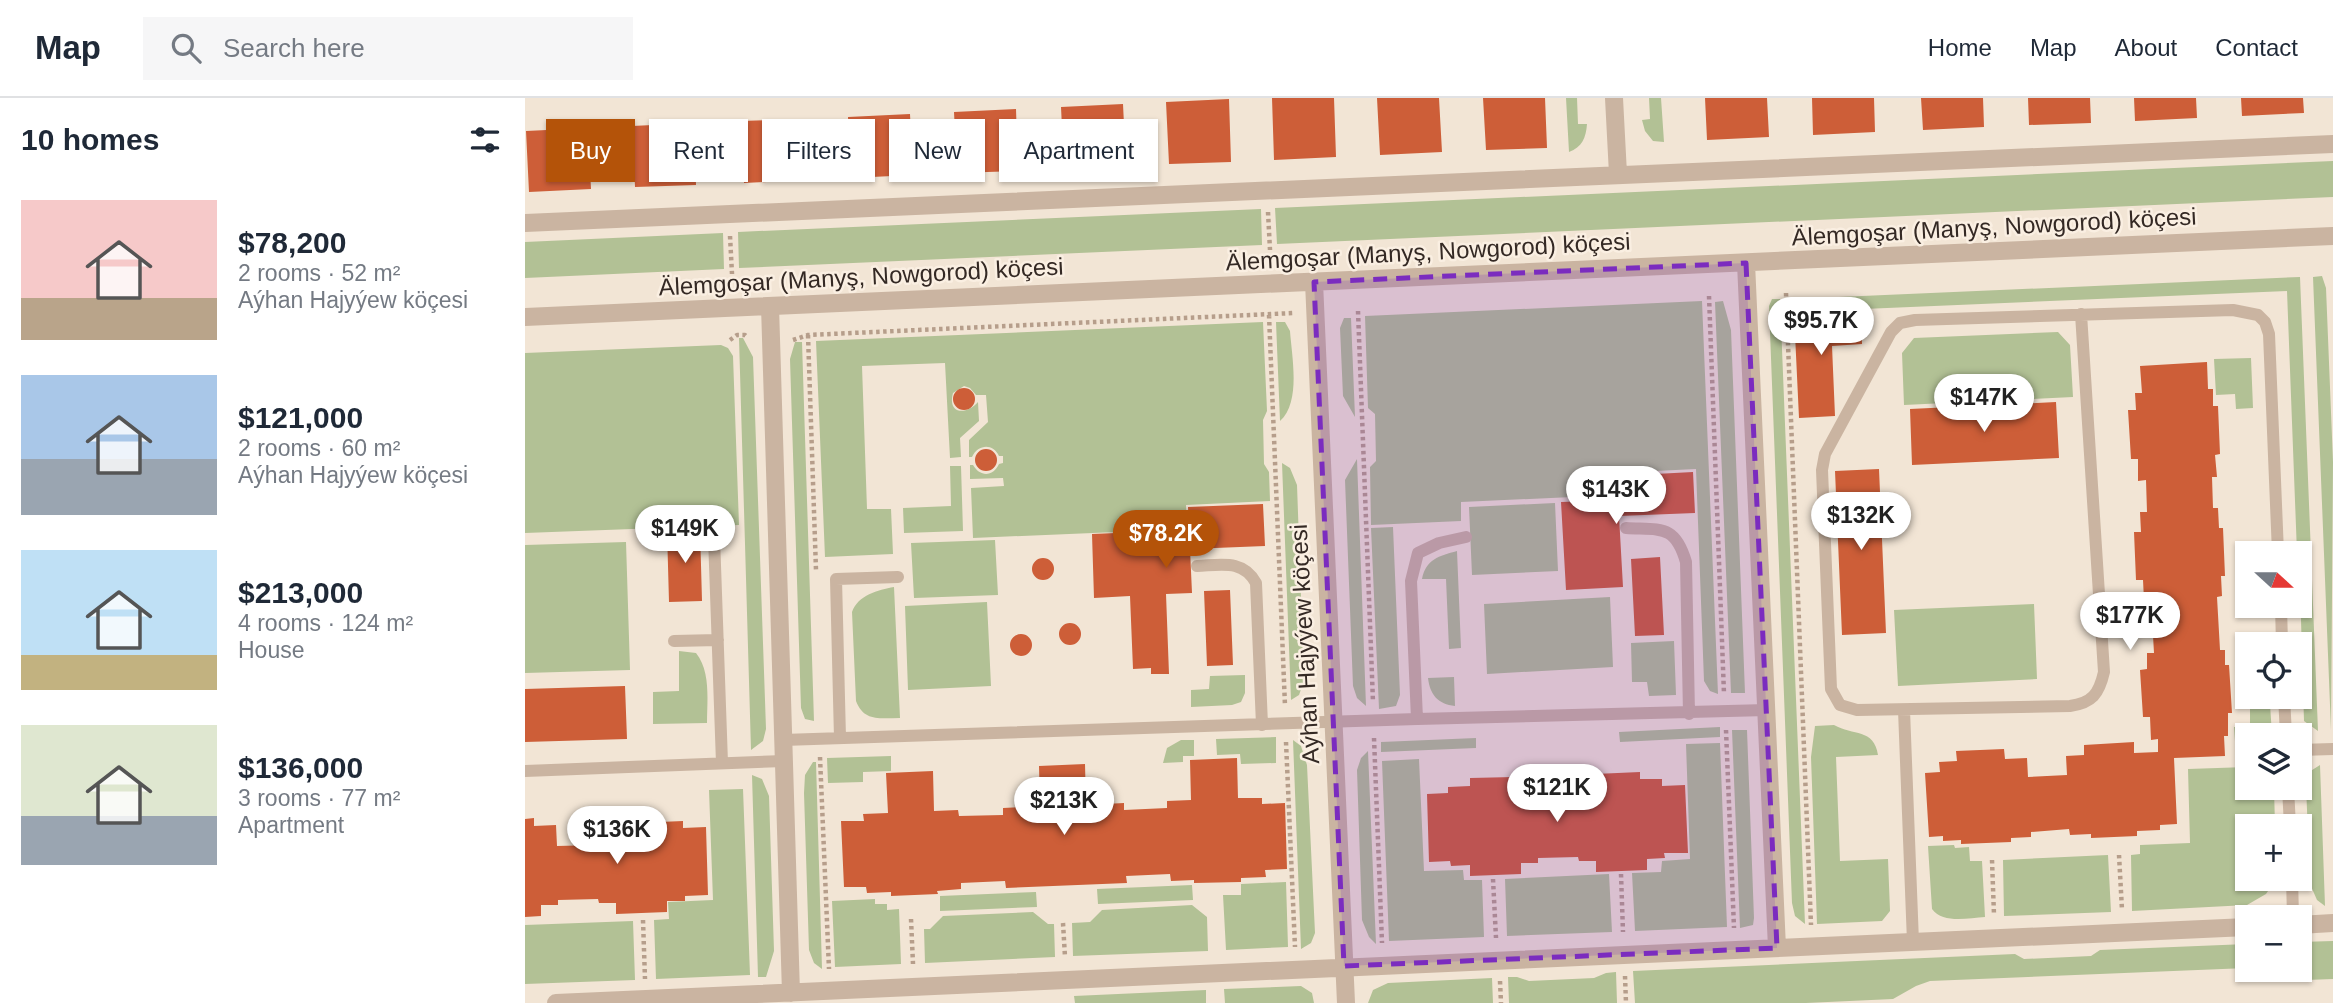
<!DOCTYPE html>
<meta charset="utf-8">
<style>
:root{--surface:#fff;--page:#f6f6f7;--text:#1f2937;--muted:#747a83;--line:#e0e1e3;--accent:#b45309}
body{margin:0;font-family:Arial,sans-serif;background:var(--page);color:var(--text);height:100vh;display:flex;flex-direction:column;font-size:26px;white-space:nowrap}
*{box-sizing:border-box;margin:0}
p{font-size:23px;color:var(--muted)}
.icon{flex:none;width:38px;height:38px;fill:none;stroke:currentColor;stroke-width:2;stroke-linecap:round;stroke-linejoin:round}
.map{position:relative;flex:1;overflow:hidden}
.panel{display:flex;flex-direction:column;background:var(--surface);width:525px}
.panel>*{flex:none}
.hud{position:absolute;left:21px;top:21px;width:665px;height:63px;display:flex;gap:14px}
.needle{width:46px;rotate:111deg}
.buttons{position:absolute;left:1710px;top:443px;display:grid;gap:14px}
.buttons a{display:grid;place-items:center;width:77px;height:77px;border-radius:0px;background:var(--surface);box-shadow:0 2px 5px #0004;font-size:35px}
.price{position:absolute;translate:-50% -60px;padding:0 16px;border-radius:24px;background:#fff;color:#222;font-size:23px;line-height:46px;filter:drop-shadow(0 2px 4px #0008)}
.price::after{content:'';position:absolute;left:50%;top:42px;width:21px;height:16px;margin-left:-10px;background:inherit;clip-path:polygon(0 0,100% 0,50% 100%)}
.price.selected{background:var(--accent);color:#fff}
ul{padding:0;list-style:none}
li{display:flex;align-items:center;gap:21px;height:175px;padding:0 21px}
li span{display:grid;place-items:center;flex:none;width:196px;height:140px;border-radius:0px;color:#555}
li>.icon{margin-inline-start:auto}
span .icon{width:84px;height:84px;fill:#fffc;stroke-width:1}
li b{font-size:30px}
h2{display:flex;justify-content:space-between;align-items:center;height:84px;padding:0 21px;font-size:30px}
.tag{padding:0 24px;border-radius:0px;background:var(--surface);box-shadow:0 2px 5px #0004;font-size:24px;line-height:63px}
.tag.selected{background:var(--accent);color:#fff}
header{display:flex;align-items:center;gap:42px;box-sizing:border-box;height:98px;padding:0 35px;background:var(--surface);border-bottom:2px solid var(--line)}
header strong{font-size:33px}
nav{display:flex;gap:38px;margin-inline-start:auto;font-size:24px}
.search{width:490px;height:63px;background:var(--page);display:flex;align-items:center;gap:18px;box-sizing:border-box;padding:0 24px;border-radius:0px;color:var(--muted);font-size:26px}
main{display:flex;flex:1;min-height:0}
.map>svg:first-child{display:block}
</style>
<header>
<strong>Map</strong>
<div class="search"><svg class="icon" aria-label="search" viewBox="0 0 24 24"><circle cx="10" cy="10" r="6"/><path d="M15 15l6 6"/></svg>Search here</div>
<nav><a>Home</a><a>Map</a><a>About</a><a>Contact</a></nav>
</header>
<main>
<section class="panel">
<h2>10 homes<svg class="icon" aria-label="filters" viewBox="0 0 24 24"><path d="M4 7h16M4 17h16"/><circle cx="9" cy="7" r="2"/><circle cx="15" cy="17" r="2"/></svg></h2>
<ul>
<li><span style="background:linear-gradient(#f6c9c9 70%,#b9a48a 0)"><svg class="icon" aria-label="home" viewBox="0 0 24 24"><path d="M3 11l9-7 9 7M6 9v11h12V9"/></svg></span><div><b>$78,200</b><p>2 rooms · 52 m²</p><p>Aýhan Hajyýew köçesi</p></div></li>
<li><span style="background:linear-gradient(#a9c7e8 60%,#9aa5b1 0)"><svg class="icon" aria-label="home" viewBox="0 0 24 24"><path d="M3 11l9-7 9 7M6 9v11h12V9"/></svg></span><div><b>$121,000</b><p>2 rooms · 60 m²</p><p>Aýhan Hajyýew köçesi</p></div></li>
<li><span style="background:linear-gradient(#bfe0f5 75%,#c2b280 0)"><svg class="icon" aria-label="home" viewBox="0 0 24 24"><path d="M3 11l9-7 9 7M6 9v11h12V9"/></svg></span><div><b>$213,000</b><p>4 rooms · 124 m²</p><p>House</p></div></li>
<li><span style="background:linear-gradient(#dfe7d0 65%,#9aa5b1 0)"><svg class="icon" aria-label="home" viewBox="0 0 24 24"><path d="M3 11l9-7 9 7M6 9v11h12V9"/></svg></span><div><b>$136,000</b><p>3 rooms · 77 m²</p><p>Apartment</p></div></li>
</ul>
</section>
<div class="map">
<svg width="1808" height="905" viewBox="0 0 1808 905">
<rect width="100%" height="100%" fill="#f2e5d5"/>
<path fill="#b2c195" d="M1041,0h11l1,26h9c-1,14 -5,23 -18,28z
M1124,0h12l3,44 -11,-1 -8,-10 -3,-11 8,-1z
M1808,63v36l-1056,47 -2,-36z
M736,111l1,36 -523,23 -1,-36z
M198,135l1,36 -199,9v-36z
M1797,178l4,12 7,174 -2,268 -18,-453z
M1775,179l18,454 -14,-10 -5,-168h-2l-10,-262 -494,21v-13z
M1247,201h8l25,625 -10,-8 -3,-13 -23,-597z
M1177,203l16,393 -8,-3 -6,-10 -8,-212 -81,4 1,22 -155,7v19l-90,4 -1,-58 6,-6 -1,-47 -7,-6 -3,-92z
M1198,203l8,29 14,363h-14l-16,-391z
M819,220h7l4,99 -12,-21 -3,-68z
M738,224l4,89 -4,9 1,44 5,8 1,29 -84,4 1,24 -214,9 -2,-50 33,-2 -1,-8 -33,1v-14h3c7,12 20,12 26,-1l4,-1v-7h-4c-6,-13 -21,-12 -27,1h-3v-17l19,-18 -2,-27h-10l-6,-7 -6,-2 -11,7c-6,22 14,22 25,9l1,19 -19,17 1,19 -11,1 -5,-95 -83,3 5,143h24l2,45 -68,3 -9,-216z
M751,224h9l5,9c2,27 11,71 -10,90z
M1533,234l12,13 3,52 -169,8 -2,-52 12,-15z
M214,240h4l10,19 13,372 -3,12 -12,9z
M270,244h7l12,379 -9,-2 -4,-11 -11,-349z
M196,247l7,3 5,8 6,169 -214,8v-180z
M1726,260l2,50 -17,1 -1,-15 -19,1 -2,-36z
M832,361l9,247 -9,-8 -4,-12 -8,-206z
M757,365l8,5 7,17 7,196 -5,14 -8,5z
M425,368h11l2,65 -59,2 -1,-25 48,-2z
M1030,405l3,68 -86,4 -3,-68z
M868,429l7,168 -4,11 -17,3 -8,-181z
M470,442l3,55 -84,3 -3,-55z
M101,444l4,128 -105,3v-128z
M932,453l4,97 -12,1 -3,-70h-24c4,-20 17,-23 35,-28z
M369,489l6,131c-20,0 -36,4 -44,-17l-4,-89c6,-17 26,-22 42,-25z
M1085,499l3,70 -126,7 -3,-70z
M462,504l4,84 -83,4 -3,-84z
M1509,506l3,75 -139,7 -4,-76z
M1149,543l2,54 -27,1 -2,-14h-15l-1,-39z
M154,553l17,2c15,19 11,47 11,70l-54,1v-32l26,-1z
M720,577v18l-4,9 -9,3 -41,2v-17l18,-1 1,-13z
M929,579l1,29c-17,-2 -25,-11 -27,-28z
M1725,606h20l2,31h-25v19l-11,1 -2,-28h16z
M1309,627c19,11 40,3 44,30l-42,2 4,104 48,-2 2,52 -8,10 -65,3 -6,-167 4,-31z
M1195,629v10l-100,5 -1,-10z
M1207,632h15l7,188 -1,7 -13,3z
M751,639v26l-35,1 -1,-10 -23,1 -1,-16z
M951,640v10l-95,4v-10z
M656,642h13v16h-11v6l-20,1 4,-15z
M768,642l8,6 6,19 8,168 -4,10 -10,6z
M1195,645l7,184 -92,4 -3,-58 29,-1 1,-11 28,-2 -4,-115z
M843,653l8,193 -7,-7 -7,-17 -5,-150 4,-12z
M366,658v15l-28,1v10l-35,1 -1,-25z
M894,661l5,112 39,-1 1,10h18l2,57 -95,4 -7,-180z
M288,664h3l6,207 -8,-6 -5,-13 -5,-157 1,-18z
M1795,667l5,141 -8,-6 -7,-16 -4,-99 3,-13z
M1722,669v21h27l1,38h-28v52l29,1 -10,15 -19,11 -115,6 -1,-56 9,-1v-9l50,-2 -2,-74z
M227,677l10,4 7,17 5,155 -8,26h-8z
M218,691l7,186 -94,4 -2,-59 15,-1 -1,-17 45,-2 -4,-110z
M1429,747l1,3 14,-1 1,14h12l3,56c-17,1 -42,7 -53,-8l-4,-63z
M1583,757l3,57 -107,4 -1,-56z
M1084,776l3,58 -105,4 -2,-57z
M761,784l2,65 -62,3 -3,-55h18v-11z
M667,787l1,15 -95,4 -1,-15z
M511,794l1,15 -97,4v-15z
M350,801v5h12v6l12,-1 2,55 -66,3 -3,-66z
M667,807l15,12 1,34 -135,5 -1,-33 18,-1 12,-12z
M508,814l15,12h6l1,33 -130,6 -1,-34h6l13,-13z
M108,823l2,59 -110,4v-59z
M1808,843v38l-55,2 -23,-11h44l1,-28z
M1722,846v24l-317,13 -14,5 -23,13 -87,4h-171l-2,-32 382,-17 9,5 67,-3 9,-6z
M1091,874l1,31h-108l-1,-26h9l12,4 65,-3 12,-5z
M967,880l1,25h-125l5,-13 15,-7z
M776,888l11,7 2,10h-89l-1,-14z
M681,892v13h-131l-1,-7z"/>
<path fill="#cd5e38" d="M747,0h62l2,59 -62,3z
M852,0h62l3,54 -62,3z
M958,0h62l2,50 -61,2z
M1180,0h62l2,39 -62,3z
M1287,0h62l1,34 -62,3z
M1396,0h62l1,29 -61,3z
M1503,0h62l1,25 -62,2z
M1609,0h62l1,20 -62,3z
M1716,0h62l1,15 -62,3z
M704,1l2,63 -62,2 -3,-62z
M598,6l3,62 -62,3 -3,-62z
M491,11l2,62 -61,2 -3,-61z
M385,16l3,61 -62,3 -3,-61z
M278,21l3,61 -62,3 -3,-62z
M169,25l2,62 -61,2 -3,-61z
M63,30l3,61 -62,3 -3,-61z
M1336,212l1,34 -30,2 3,70 -36,2 -5,-105z
M1682,264l1,27h5v17h5l2,48 -5,1 2,22h-5l1,31h5l1,20h4l2,48h-4l1,20 -5,1 3,53h5v15h4l3,48h-4v23h-4l1,20 -51,2 3,66 -17,1v5l-23,1v5l-46,2v-4l-21,1 -1,-6 -38,3v5l-20,1v4l-50,2v-4l-18,1v-5l-14,1 -4,-64 15,-1 -1,-10 18,-1 -1,-10 48,-2 1,10 22,-1 1,19 39,-2 -1,-19 18,-1v-10l50,-3v11l24,-1v-13l-7,1 -1,-23h-7l-3,-47 7,-1v-16h7l-3,-53h-7l-1,-20h-7l-2,-48h7l-1,-20h7l-1,-32 -8,1v-22h-7l-3,-49h8l-1,-17h7l-2,-27z
M428 301a11 11 0 1 1 22 0a11 11 0 1 1-22 0Z
M1531,304l3,56 -147,7 -2,-56z
M450 362a11 11 0 1 1 22 0a11 11 0 1 1-22 0Z
M1354,371l7,164 -44,2 -7,-164z
M1168,374l2,41 -76,3 4,71 -57,3 -5,-88 58,-2 -1,-24z
M738,406l2,42 -75,3 2,44 -26,1 3,80h-18v-6l-18,1 -3,-73 -36,2 -2,-64 97,-4 -1,-23z
M175,431l2,72 -33,1 -2,-72z
M1135,459l4,78 -29,1 -4,-77z
M507 471a11 11 0 1 1 22 0a11 11 0 1 1-22 0Z
M705,492l3,75 -26,1 -3,-75z
M534 536a11 11 0 1 1 22 0a11 11 0 1 1-22 0Z
M485 547a11 11 0 1 1 22 0a11 11 0 1 1-22 0Z
M100,588l2,53 -102,3v-53z
M712,660l1,40h24v6l23,-1 2,66 -22,1 1,7 -25,1v4l-47,1v-3l-23,1 -1,-7 -44,2 1,7 -121,5 -1,-7 -44,2v6l-24,2 1,3 -47,2v-4l-24,1 -1,-6h-22l-3,-66h23l-1,-7 25,-1 -2,-40 47,-2 1,40 24,-1 1,6 44,-1v-7l37,-2 -1,-40 46,-2 1,41 38,-2v7l43,-2v-7l24,-1 -1,-40z
M1115,674v7h22v7l23,-1 3,68h-24l1,5 -18,1v11l-51,2v-11h-17l-1,-4 -40,1v5h-17v11l-51,2v-11l-19,1 -1,-5 -21,1 -2,-68 21,-1v-6l22,-1v-8l44,-1v7l22,-1v21l41,-1 -1,-21 20,-1 -1,-7z
M135,716v8l23,-1v7l23,-1 2,68 -23,1v5h-18v11l-51,2v-11h-17l-1,-4 -40,1v5h-17v11l-16,1v-98l9,-1v8l22,-1 1,21 40,-1v-21l19,-1v-7z"/>
<g fill="none" stroke-linecap="round" stroke-linejoin="round">
<path stroke="#b69e8b" stroke-width="4.5" stroke-dasharray="3.5 3.5" stroke-linecap="butt" d="M743,114l2,38
M205,138l2,38
M1261,195l25,632
M1184,198l15,398
M833,213l15,391
M744,217l16,391
M283,237l8,235
M205,242l7,-5h8l3,3
M268,242l15,-5 486,-22
M1201,632l8,198
M849,640l8,205
M761,644l9,205
M295,659l9,212
M1594,757l3,55
M1467,762l2,55
M1096,776l2,58
M968,781l3,59
M386,821l2,45
M118,822l2,59
M538,825l2,34
M1100,878l1,27
M975,883l1,22"/>
<path stroke="#cab4a1" stroke-width="12" d="M1556,216l23,358c-5,22 -12,31 -34,34l-213,4 -17,-5 -9,-16 -9,-219 3,-16 66,-122 9,-9 15,-3 318,-10 25,5 7,7 4,12 9,219
M1101,430c35,2 49,-4 60,34l3,152
M189,439l8,226
M672,468c24,-1 46,-7 59,17l6,142
M1756,508l1,38
M149,543l44,-1
M1759,598l2,39
M1379,612l9,232
M892,621l-6,-138 7,-28 21,-10 27,-6
M315,640l-4,-159 62,-2
M258,642l634,-21 350,-9
M1774,652l34,-1
M0,673l259,-10
M1763,690l2,38
M1767,780l1,39"/>
<path stroke="#cab4a1" stroke-width="18" d="M1089,0l4,76
M0,125l1808,-79
M1221,165l31,685
M789,184l32,721
M245,208l21,687
M0,219l1808,-81
M1774,827l34,-2
M31,905l1691,-76"/>
</g>
<path fill="#7b2cbf" fill-opacity="0.2" stroke="#7b2cbf" stroke-width="5" stroke-dasharray="14 9" stroke-linejoin="round" d="M1221,165l31,685 -433,18 -30,-684z"/>
<g text-anchor="middle" stroke-width="5" stroke-linejoin="round" paint-order="stroke">
<g font-size="24" fill="#342924" stroke="#faefe2">
<text transform="translate(1469 129) rotate(-3)" y="8">Älemgoşar (Manyş, Nowgorod) köçesi</text>
<text transform="translate(903 154) rotate(-3)" y="8">Älemgoşar (Manyş, Nowgorod) köçesi</text>
<text transform="translate(336 179) rotate(-3)" y="8">Älemgoşar (Manyş, Nowgorod) köçesi</text>
<text transform="translate(780 546) rotate(-93)" y="8">Aýhan Hajyýew köçesi</text>
</g>
</g>
</svg>
<div class="buttons">
<a><svg class="needle" viewBox="-14 -14 28 28"><path d="M0-13l5 13h-10z" fill="#e53935"/><path d="M0 13l5-13h-10z" fill="#747a83"/></svg></a>
<a><svg class="icon" aria-label="locate" viewBox="0 0 24 24"><circle cx="12" cy="12" r="6"/><path d="M12 2v4M12 18v4M2 12h4M18 12h4"/></svg></a>
<a><svg class="icon" aria-label="layers" viewBox="0 0 24 24"><path d="M12 4l9 5-9 5-9-5zM3 14l9 5 9-5"/></svg></a>
<a>+</a>
<a>−</a>
</div>
<b class="price" style="left:1296px;top:259px">$95.7K</b>
<b class="price" style="left:1459px;top:336px">$147K</b>
<b class="price" style="left:1091px;top:428px">$143K</b>
<b class="price" style="left:1336px;top:454px">$132K</b>
<b class="price" style="left:160px;top:467px">$149K</b>
<b class="price selected" style="left:641px;top:472px">$78.2K</b>
<b class="price" style="left:1605px;top:554px">$177K</b>
<b class="price" style="left:1032px;top:726px">$121K</b>
<b class="price" style="left:539px;top:739px">$213K</b>
<b class="price" style="left:92px;top:768px">$136K</b>
<div class="hud">
<a class="tag selected">Buy</a>
<a class="tag">Rent</a>
<a class="tag">Filters</a>
<a class="tag">New</a>
<a class="tag">Apartment</a>
</div>
</div>
</main>
